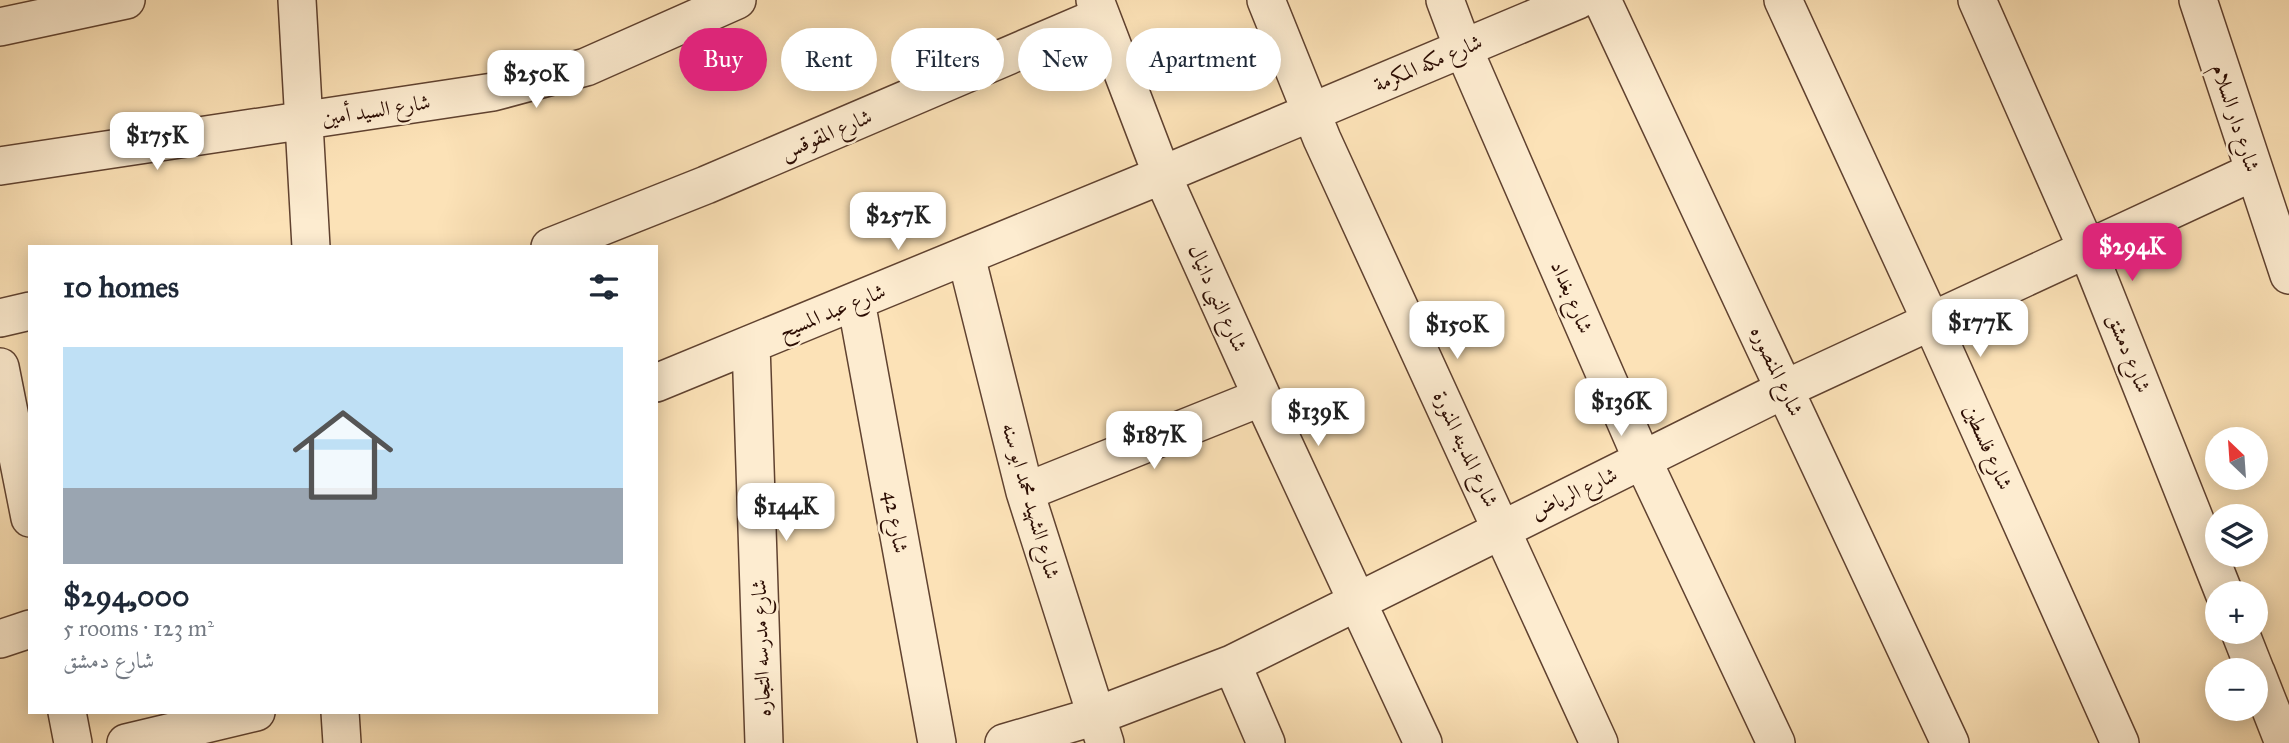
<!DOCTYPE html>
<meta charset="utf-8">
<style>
:root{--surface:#fff;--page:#f6f6f7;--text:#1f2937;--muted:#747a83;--accent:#db2777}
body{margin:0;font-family:"IM FELL Great Primer",Amiri,serif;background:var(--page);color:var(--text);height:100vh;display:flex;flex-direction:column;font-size:26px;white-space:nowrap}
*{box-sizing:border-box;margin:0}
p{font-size:23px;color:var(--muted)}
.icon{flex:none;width:38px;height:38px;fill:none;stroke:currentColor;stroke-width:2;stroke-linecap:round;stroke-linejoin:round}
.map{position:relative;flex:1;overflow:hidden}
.sheet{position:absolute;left:28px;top:245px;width:630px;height:469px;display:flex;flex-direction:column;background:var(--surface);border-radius:0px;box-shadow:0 4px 18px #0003}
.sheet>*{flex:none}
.hud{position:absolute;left:679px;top:28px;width:665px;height:63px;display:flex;gap:14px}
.needle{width:46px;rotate:335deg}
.buttons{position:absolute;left:2205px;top:427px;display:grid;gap:14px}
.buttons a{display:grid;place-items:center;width:63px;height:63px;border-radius:50%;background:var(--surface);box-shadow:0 4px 18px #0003;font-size:35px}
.price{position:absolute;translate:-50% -60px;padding:0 16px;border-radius:14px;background:#fff;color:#222;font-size:23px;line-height:46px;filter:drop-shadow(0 2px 4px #0008)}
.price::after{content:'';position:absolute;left:50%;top:42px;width:21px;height:16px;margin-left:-10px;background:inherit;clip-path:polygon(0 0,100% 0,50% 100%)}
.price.current{background:var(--accent);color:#fff}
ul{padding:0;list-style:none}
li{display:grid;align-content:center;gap:14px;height:371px;padding:0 35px}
li span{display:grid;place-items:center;height:217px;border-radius:0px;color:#555}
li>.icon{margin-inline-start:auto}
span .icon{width:126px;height:126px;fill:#fffc;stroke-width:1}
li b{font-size:30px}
h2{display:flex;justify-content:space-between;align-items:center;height:84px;padding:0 35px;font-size:30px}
.tag{padding:0 24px;border-radius:32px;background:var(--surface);box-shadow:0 4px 18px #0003;font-size:24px;line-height:63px}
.tag.current{background:var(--accent);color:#fff}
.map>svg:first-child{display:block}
</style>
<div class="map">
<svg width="2289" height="743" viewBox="0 0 2289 743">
<rect width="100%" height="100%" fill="#fce2b7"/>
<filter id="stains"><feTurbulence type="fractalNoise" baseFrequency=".00286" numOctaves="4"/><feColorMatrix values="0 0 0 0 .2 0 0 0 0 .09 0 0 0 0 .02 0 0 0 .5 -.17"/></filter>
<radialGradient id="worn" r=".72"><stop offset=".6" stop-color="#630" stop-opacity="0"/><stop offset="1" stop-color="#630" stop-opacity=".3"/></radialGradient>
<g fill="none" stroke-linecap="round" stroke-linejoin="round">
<g stroke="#604230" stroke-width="40">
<path id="street" d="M297,0l14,247
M1095,0l67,175 100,222 161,346
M1266,0l56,139 277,604
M1445,0l18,48 179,411 134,284
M1602,0l348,743
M1783,0l148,321 189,422
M1977,0l110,249 137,344
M2198,0l91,275
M0,27l126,-27
M0,166l493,-74 93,-25 151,-67
M550,247l156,-62 395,-169
M966,256l59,236 80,251
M856,301l81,442
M0,318l30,-7
M751,344l13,399
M0,367l30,151
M656,383l506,-208 416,-175
M1025,492l237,-95
M2240,632l15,38
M0,639l30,-10
M1232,664l34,79
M2256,672l28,71
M67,712l6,31
M340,712l2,31
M126,743l130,-31
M1004,743l92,-27 136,-52 553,-275 468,-217"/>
</g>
<use href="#street" stroke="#fdecd0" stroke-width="37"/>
</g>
<g text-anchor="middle" stroke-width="5" stroke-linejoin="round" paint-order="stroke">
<g font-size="21" fill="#2c0d03" stroke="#fdecd0">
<text transform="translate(1428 63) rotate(-23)" y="7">شارع مكه المكرمة</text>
<text transform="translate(376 110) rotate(-9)" y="7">شارع السيد أمين</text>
<text transform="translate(2236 118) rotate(72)" y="7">شارع دار السلام</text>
<text transform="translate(826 134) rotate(-23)" y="7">شارع المقوقس</text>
<text transform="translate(1572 297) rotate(67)" y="7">شارع بغداد</text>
<text transform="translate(1218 298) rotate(66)" y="7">شارع النبى دانيال</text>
<text transform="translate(832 311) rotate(-22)" y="7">شارع عبد المسيح</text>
<text transform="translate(2129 353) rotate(68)" y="7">شارع دمشق</text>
<text transform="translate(1777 371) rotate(65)" y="7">شارع المنصوره</text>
<text transform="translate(1988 447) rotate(66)" y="7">شارع فلسطين</text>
<text transform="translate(1466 449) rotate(65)" y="7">شارع المدينه المنورة</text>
<text transform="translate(1574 493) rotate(-26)" y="7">شارع الرياض</text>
<text transform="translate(1031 501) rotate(74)" y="7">شارع الشهيد محمد ابو سنه</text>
<text transform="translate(896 522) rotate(80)" y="7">شارع 42</text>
<text transform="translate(761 648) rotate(-92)" y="7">شارع مدرسه التجاره</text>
</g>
</g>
<rect width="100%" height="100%" filter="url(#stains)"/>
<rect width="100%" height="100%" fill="url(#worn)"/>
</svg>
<div class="buttons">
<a><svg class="needle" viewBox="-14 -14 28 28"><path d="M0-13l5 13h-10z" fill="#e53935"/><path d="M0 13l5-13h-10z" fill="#747a83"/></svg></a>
<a><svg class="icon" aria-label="layers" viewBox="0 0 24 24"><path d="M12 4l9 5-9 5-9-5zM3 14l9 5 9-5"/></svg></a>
<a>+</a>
<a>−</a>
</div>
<b class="price" style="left:536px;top:110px">$250K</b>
<b class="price" style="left:157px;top:172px">$175K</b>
<b class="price" style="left:898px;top:252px">$257K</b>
<b class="price current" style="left:2132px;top:283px">$294K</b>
<b class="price" style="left:1980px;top:359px">$177K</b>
<b class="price" style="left:1457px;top:361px">$150K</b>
<b class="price" style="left:1621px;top:438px">$136K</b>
<b class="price" style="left:1318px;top:448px">$139K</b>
<b class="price" style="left:1154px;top:471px">$187K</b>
<b class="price" style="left:786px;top:543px">$144K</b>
<div class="hud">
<a class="tag current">Buy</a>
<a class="tag">Rent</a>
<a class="tag">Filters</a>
<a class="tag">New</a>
<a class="tag">Apartment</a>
</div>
<section class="sheet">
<h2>10 homes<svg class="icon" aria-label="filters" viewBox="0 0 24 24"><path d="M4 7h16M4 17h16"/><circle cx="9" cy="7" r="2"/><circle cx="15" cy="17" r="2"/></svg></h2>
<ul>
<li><span style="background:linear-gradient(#bfe0f5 65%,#9aa5b1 0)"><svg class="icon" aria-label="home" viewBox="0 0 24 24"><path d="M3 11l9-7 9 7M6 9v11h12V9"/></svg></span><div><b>$294,000</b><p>5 rooms · 123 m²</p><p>شارع دمشق</p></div></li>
</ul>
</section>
</div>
